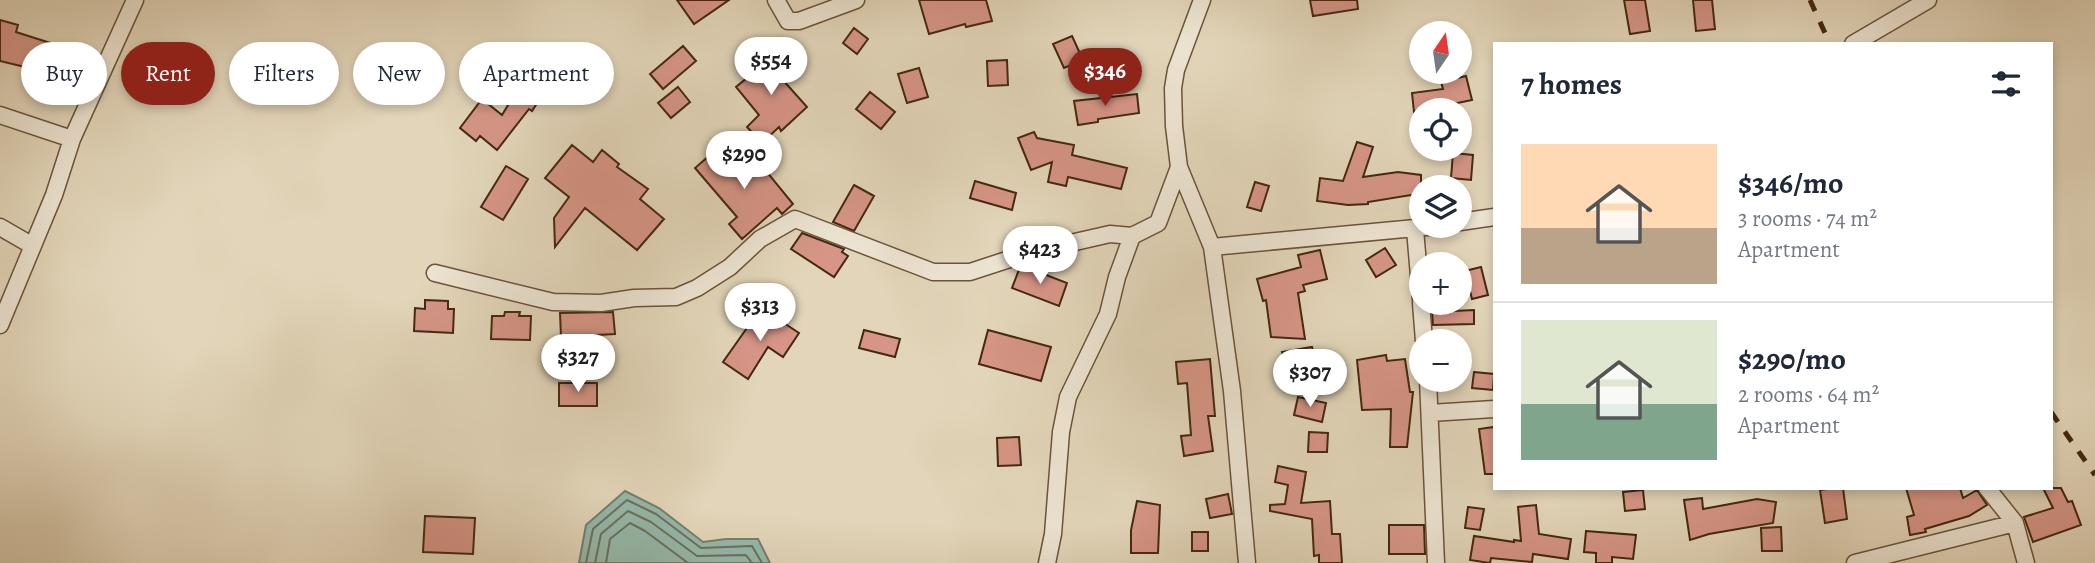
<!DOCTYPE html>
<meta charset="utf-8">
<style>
:root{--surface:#fff;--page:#f6f6f7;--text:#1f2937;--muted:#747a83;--line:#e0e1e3;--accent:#8f2418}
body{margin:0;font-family:Alegreya,serif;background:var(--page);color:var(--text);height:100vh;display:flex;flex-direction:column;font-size:26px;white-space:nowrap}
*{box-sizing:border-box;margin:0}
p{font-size:23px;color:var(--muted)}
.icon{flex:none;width:38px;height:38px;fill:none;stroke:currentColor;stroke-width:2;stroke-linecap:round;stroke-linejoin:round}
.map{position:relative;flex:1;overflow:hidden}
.details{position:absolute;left:1493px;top:42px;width:560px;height:448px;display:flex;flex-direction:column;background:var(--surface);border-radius:0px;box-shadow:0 4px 10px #0003}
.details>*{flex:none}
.banner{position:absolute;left:21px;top:42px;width:665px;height:63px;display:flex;gap:14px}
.needle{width:46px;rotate:13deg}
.tools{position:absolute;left:1409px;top:21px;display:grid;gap:14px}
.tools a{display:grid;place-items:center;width:63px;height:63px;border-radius:50%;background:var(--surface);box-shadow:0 4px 10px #0003;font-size:35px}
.price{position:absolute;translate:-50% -60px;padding:0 16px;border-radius:24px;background:#fff;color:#222;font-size:23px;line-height:46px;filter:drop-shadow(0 2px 4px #0008)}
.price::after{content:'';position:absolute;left:50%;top:42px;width:21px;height:16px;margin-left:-10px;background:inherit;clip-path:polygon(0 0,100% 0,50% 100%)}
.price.selected{background:var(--accent);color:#fff}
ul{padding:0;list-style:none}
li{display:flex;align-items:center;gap:21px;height:175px;padding:0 28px}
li+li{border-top:2px solid var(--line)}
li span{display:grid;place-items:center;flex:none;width:196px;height:140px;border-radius:0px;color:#555}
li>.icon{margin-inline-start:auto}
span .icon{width:84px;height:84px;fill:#fffc;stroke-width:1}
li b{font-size:30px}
h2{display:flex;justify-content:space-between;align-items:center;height:84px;padding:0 28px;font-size:30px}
.tag{padding:0 24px;border-radius:32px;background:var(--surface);box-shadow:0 4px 10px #0003;font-size:24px;line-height:63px}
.tag.selected{background:var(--accent);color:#fff}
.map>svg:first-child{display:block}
</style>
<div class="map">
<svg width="2095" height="563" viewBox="0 0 2095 563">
<rect width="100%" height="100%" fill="#e2d5b9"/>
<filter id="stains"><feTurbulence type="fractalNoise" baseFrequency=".00286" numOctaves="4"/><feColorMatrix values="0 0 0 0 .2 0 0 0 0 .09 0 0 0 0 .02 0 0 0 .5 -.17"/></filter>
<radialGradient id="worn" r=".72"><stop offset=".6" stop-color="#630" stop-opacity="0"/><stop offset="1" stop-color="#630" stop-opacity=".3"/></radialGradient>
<path fill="#95b9ab" stroke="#757f6d" stroke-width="2" d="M625,491l34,17 44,34 23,-3h32l12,24h-191l7,-38z"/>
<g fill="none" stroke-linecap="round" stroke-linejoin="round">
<path stroke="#6c705e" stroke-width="2" d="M586,563l7,-34 34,-29 29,14 45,34 51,-2 10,17
M595,563l6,-29 27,-23 23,11 46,34 49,-1 6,8
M606,563l4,-24 20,-16 15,8 43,32"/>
</g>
<path fill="#d69586" stroke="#442810" stroke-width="2" d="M677,0h52l-35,24z
M919,0h67l6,21 -26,6 -1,-3 -36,10z
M1310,0h47l1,9 -45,7z
M1624,0h21l5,31 -20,3z
M1693,0h19l3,29 -19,2z
M0,20l18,5 -2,7 75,24 -9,23 -29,-11 -4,13 -22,-7 2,-6 -29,-7z
M854,28l14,11 -11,15 -14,-11z
M1072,36l11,24 -19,8 -11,-24z
M683,46l13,15 -33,28 -13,-15z
M780,51l14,18 -12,10 25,28 -26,24 -2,-4 -17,16 -15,-16 12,-12 -23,-28z
M539,54l27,17 -8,13 -6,-4 -20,31 -3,-2 -32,41 -17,-14 -4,5 -16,-13 22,-29 20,16z
M1007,60l1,25 -20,1 -1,-25z
M919,68l9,29 -21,6 -9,-29z
M1466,76l6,24 -58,12 -2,-19 31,-4 -2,-7z
M678,87l12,15 -19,16 -13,-15z
M870,92l25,20 -14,17 -25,-20z
M1137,94l2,19 -41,6v3l-20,3 -4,-24z
M1034,132l3,6 37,7 -2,10 55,13 -6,21 -53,-12 -2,9 -18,-4 4,-20 -21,8 -13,-32z
M1357,142l16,5 -10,30 35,-5 23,3v21l-10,-1 -43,7v2l-20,1 -31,-4 3,-23 23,3z
M572,145l21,17 9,-12 17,14 -2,3 31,22 -8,10 24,20 -27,31 -52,-42 -30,39 -1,-29 15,-21 -24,-19z
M717,149l18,22 18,-16 40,49 -11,10 -5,-6 -35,31 -13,-15 8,-7 -42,-49z
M1453,153l20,2 -2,25 -20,-2z
M506,166l22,13 -25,41 -22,-13z
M975,181l41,12 -4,17 -42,-12z
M1255,182l14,4 -8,25 -14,-4z
M854,185l20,11 -20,35 -21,-9z
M802,233l42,16 -2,3 6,4 -14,21 -43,-28z
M1385,248l11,17 -20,12 -10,-17z
M1320,250l7,29 -24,6 2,6 -7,2 7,46 -34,-2 -5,-37 -3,1 -6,-22 44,-12 -3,-12z
M1023,266l44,17 -8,23 -47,-18 8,-21z
M1481,267l7,28 -16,4 -7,-28z
M425,300l23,1v8h6l-1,24 -39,-2 1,-23 10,1z
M761,308l38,25 -16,24 -15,-10 -20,32 -25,-17z
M1474,310v14l-41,1 -1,-13z
M505,312h15l-1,4h12l-1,24 -39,-1 1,-23h12z
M613,312l2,22 -54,3 -1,-24z
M864,330l36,9 -5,18 -36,-9z
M988,330l63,17 -10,34 -62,-17z
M1312,347l6,18 -29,10 -7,-23z
M1386,355l1,6 18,-2 5,33h3l-6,55h-17l1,-38 -29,1 -5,-50z
M1210,359l5,57h-7l5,35 -29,5 -3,-20 10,-1 -4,-52 -9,1 -2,-22z
M1474,372l20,2 -1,16 -21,-2z
M559,383h38v23h-38z
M1298,397l28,6 -4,19 -28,-7z
M1494,427v47h-9l-6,-45z
M1309,432l19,1 -1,19h-19z
M1019,437l2,28 -23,1 -1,-28z
M1278,466l28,6 -5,31 29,-2 2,33h8l2,29h-23v-8l-5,1 -2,-37 -42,-8v-6l15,-1 3,-19 -13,-3z
M1835,488h8l4,31 -22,4 -5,-33z
M1906,488h54l3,10 14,-8 10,15 -18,11 -44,13 1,3 -16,3 -3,-18 7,-2z
M2043,488h18l7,14 4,-1 9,24 -48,17 -9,-25 29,-9z
M1643,490l2,19 -20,2 -2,-19z
M1228,494l4,20 -22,4 -4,-19z
M1702,498l1,11 54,-10 19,3 -3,21 -64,11 -19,6 -6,-40z
M1137,501l23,4 -2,48h-27v-23z
M1536,505l3,29 32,5 -3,20 -35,-5 -1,8 -41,-4 -1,5 -20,-3 4,-24 40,6v-2l7,1 -3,-34z
M1468,507l16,2 -4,21 -15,-2z
M425,516l50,2 -2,36 -50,-2z
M1389,525h35l1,29h-36z
M1781,527l1,24h-20l-1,-23z
M1586,531l50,4 -3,24 -21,-2v6h-16v-10l-12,-1z
M1192,532h16v19h-16z"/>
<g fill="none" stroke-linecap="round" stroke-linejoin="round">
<g stroke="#6c533a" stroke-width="19">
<path id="street" d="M776,0l12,21h11l57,-21
M1202,0l-26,70 -3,18 1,38 5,41 33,80 20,144 15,172
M1853,44l75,-44
M0,115l72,24
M1460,222l34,-5
M0,227l33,19
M1415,229l6,71
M1212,247l225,-21
M435,273l118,29 48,1 33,-5 42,-1 21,-9 33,-21 30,-28 35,-20 138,53h37l49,-16 56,-14 35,-8 22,2
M1421,303l3,38
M0,325l54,-130 18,-56 63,-139
M1428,380l8,183
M1430,413l64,-4
M1987,488l28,35 11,40
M1047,563l6,-29 8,-102 7,-35 40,-83 9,-37 15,-41 26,-13 21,-56
M1855,563l160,-40"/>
</g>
<use href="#street" stroke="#ece4d2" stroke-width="16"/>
<path stroke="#442810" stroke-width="5" stroke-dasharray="12 12" stroke-linecap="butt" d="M1810,0l20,44
M2051,412l44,63"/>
</g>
<rect width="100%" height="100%" filter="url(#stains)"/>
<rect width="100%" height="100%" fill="url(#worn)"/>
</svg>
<div class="tools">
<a><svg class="needle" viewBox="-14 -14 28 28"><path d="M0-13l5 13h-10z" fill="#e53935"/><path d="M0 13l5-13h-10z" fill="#747a83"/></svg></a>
<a><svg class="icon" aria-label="locate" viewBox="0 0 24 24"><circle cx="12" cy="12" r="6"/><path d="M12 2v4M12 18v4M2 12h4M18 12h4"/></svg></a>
<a><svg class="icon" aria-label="layers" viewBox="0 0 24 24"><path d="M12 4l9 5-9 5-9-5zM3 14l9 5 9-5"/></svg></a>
<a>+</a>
<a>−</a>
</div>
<b class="price" style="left:771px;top:97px">$554</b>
<b class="price selected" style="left:1105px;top:108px">$346</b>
<b class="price" style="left:744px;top:191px">$290</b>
<b class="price" style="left:1040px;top:286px">$423</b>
<b class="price" style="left:760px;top:343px">$313</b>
<b class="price" style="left:578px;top:394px">$327</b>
<b class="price" style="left:1310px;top:409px">$307</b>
<div class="banner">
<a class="tag">Buy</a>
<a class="tag selected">Rent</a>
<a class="tag">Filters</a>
<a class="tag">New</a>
<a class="tag">Apartment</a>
</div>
<section class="details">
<h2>7 homes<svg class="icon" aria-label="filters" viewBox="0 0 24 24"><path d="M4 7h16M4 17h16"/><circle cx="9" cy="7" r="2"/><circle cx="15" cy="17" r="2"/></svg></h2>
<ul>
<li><span style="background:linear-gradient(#ffd9b3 60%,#b9a48a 0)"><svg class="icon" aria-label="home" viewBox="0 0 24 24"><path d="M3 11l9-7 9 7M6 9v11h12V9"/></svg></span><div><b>$346/mo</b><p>3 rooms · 74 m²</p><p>Apartment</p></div></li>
<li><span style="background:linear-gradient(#dfe7d0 60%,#7fa58c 0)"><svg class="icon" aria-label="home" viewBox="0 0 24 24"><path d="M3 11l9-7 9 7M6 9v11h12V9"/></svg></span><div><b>$290/mo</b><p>2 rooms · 64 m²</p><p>Apartment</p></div></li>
</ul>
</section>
</div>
